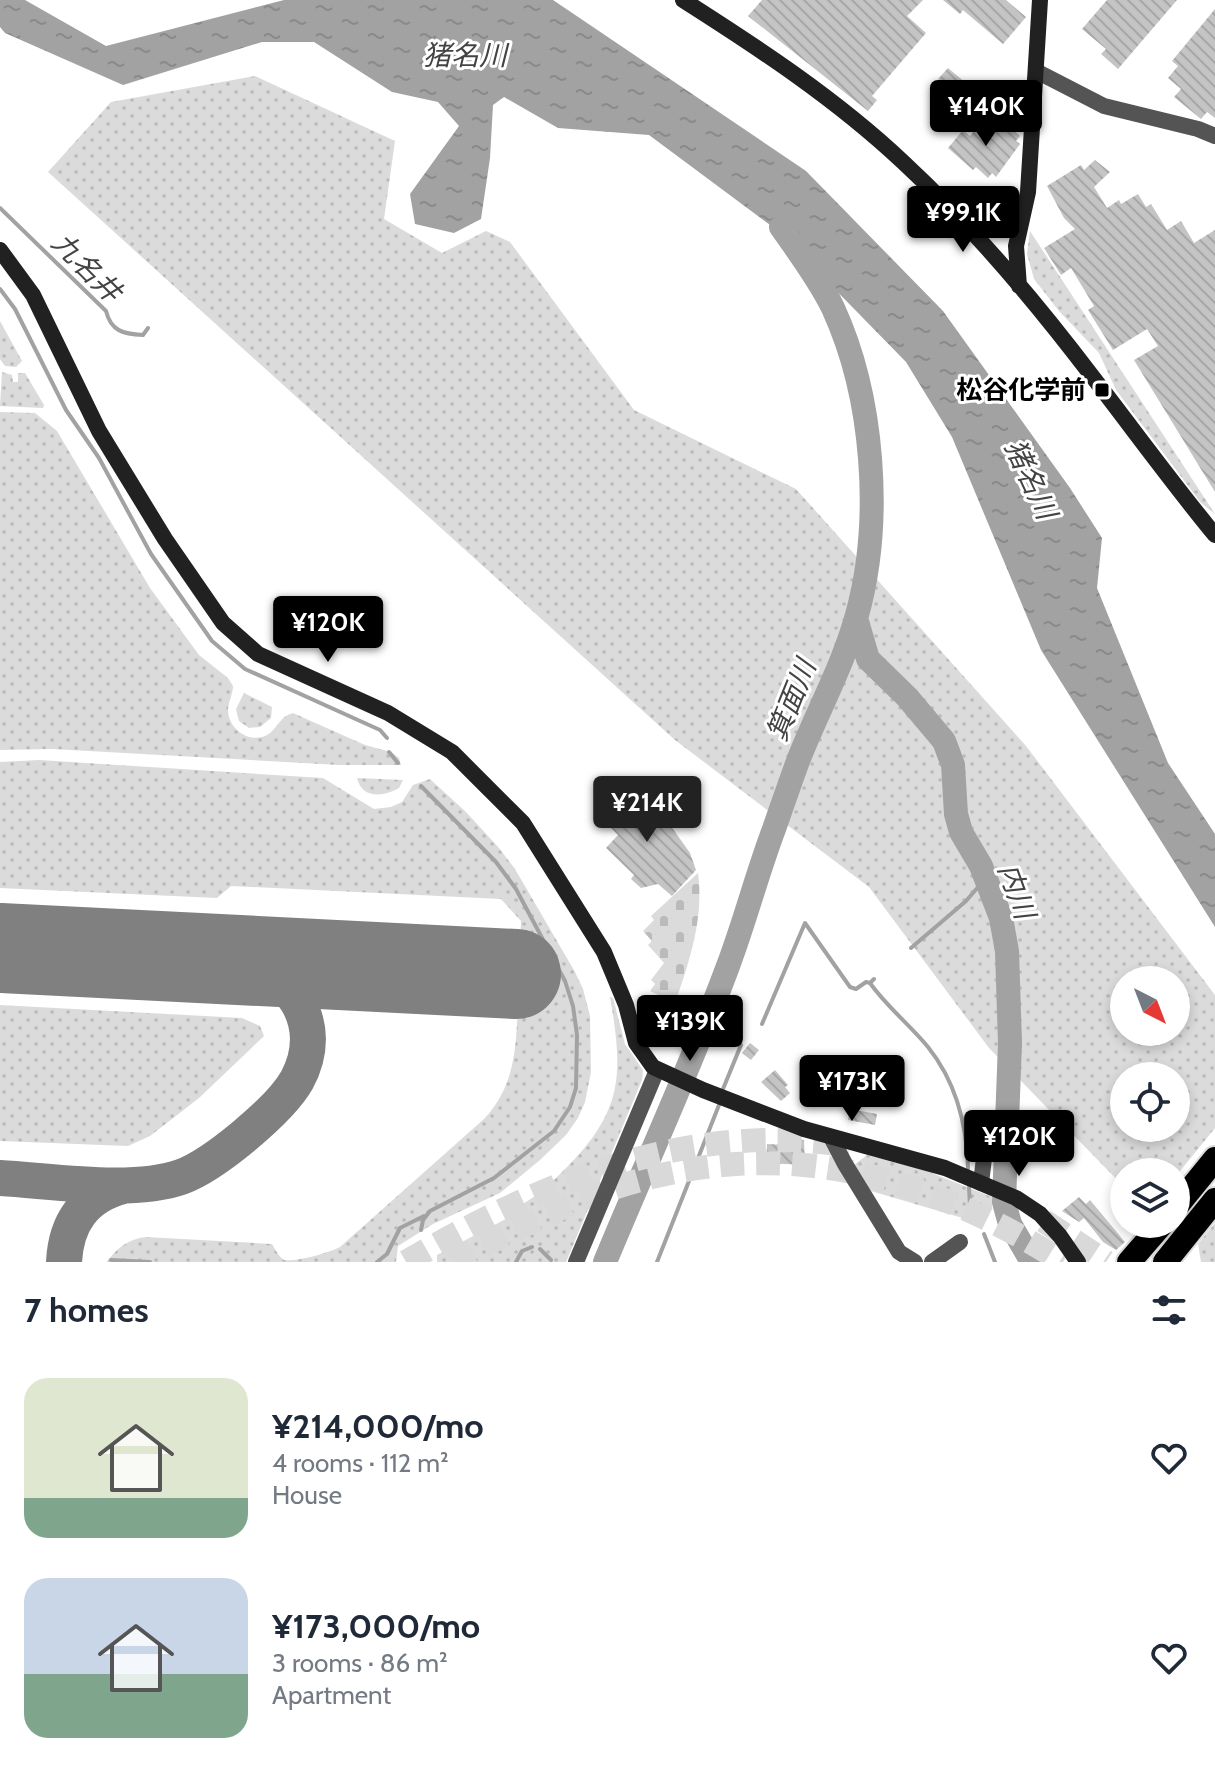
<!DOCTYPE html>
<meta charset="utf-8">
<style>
:root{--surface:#fff;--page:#f2f2f3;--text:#1f2937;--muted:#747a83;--accent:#000}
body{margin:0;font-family:Cabin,"Noto Sans JP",sans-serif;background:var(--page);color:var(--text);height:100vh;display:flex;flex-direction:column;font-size:30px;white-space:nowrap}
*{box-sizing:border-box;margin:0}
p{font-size:26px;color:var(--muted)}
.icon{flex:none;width:44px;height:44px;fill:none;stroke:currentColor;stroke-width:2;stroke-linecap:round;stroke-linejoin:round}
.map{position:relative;height:1262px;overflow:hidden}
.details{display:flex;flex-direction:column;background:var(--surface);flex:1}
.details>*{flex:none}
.needle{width:52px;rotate:138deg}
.tools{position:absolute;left:1110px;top:966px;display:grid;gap:16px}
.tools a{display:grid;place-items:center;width:80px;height:80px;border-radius:50%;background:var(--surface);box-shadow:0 4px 12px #0003;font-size:40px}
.price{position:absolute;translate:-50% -68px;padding:0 18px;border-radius:8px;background:var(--accent);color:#fff;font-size:26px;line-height:52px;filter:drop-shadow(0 2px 4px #0008)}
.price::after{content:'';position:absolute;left:50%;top:48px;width:24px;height:18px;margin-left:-12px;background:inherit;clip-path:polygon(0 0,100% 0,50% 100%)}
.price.current{background:#222;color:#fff}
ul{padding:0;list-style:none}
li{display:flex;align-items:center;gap:24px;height:200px;padding:0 24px}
li span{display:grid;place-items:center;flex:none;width:224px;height:160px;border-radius:24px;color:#555}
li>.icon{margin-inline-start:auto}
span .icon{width:96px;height:96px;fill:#fffc;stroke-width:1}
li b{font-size:34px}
h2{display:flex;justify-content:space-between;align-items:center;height:96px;padding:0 24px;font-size:34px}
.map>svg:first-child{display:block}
</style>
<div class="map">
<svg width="1215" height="1262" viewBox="0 0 1215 1262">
<defs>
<pattern id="green-dots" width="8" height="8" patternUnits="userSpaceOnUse" patternTransform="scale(2)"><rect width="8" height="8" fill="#dbdbdb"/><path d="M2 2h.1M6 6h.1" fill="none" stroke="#bababa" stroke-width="1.8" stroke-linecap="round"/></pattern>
<pattern id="cemetery-stones" width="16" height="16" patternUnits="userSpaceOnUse" patternTransform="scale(2)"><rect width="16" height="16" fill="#dbdbdb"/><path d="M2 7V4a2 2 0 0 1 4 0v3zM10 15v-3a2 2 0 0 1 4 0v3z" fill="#bababa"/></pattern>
<pattern id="water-ripples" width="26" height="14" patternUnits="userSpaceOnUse" patternTransform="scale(2)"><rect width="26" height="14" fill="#a2a2a2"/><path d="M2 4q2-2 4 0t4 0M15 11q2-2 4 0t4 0" fill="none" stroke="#8a8a8a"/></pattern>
<pattern id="building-back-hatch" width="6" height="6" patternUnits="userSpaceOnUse" patternTransform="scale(2)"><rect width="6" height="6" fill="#c4c4c4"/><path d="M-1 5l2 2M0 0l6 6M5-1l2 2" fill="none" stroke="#a7a7a7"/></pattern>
</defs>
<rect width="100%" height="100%" fill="#fff"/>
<path fill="url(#green-dots)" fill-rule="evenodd" d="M255,76l140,65 -11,78 58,34 44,-22 24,11 124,168 162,79 230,257 189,249v133l-39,48v-4h-52v15l-135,-139 -120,-161 -194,-147 -627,-568 63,-70zM1124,980h52v52h-52zM1124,1076h52v52h-52z
M1030,231l185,283 -14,-11 -85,-113 -17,-37 -40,-42 -25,-32 -7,-25z
M0,321l22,40 -6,6 -11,-1 -5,-7z
M2,372l10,3 1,7h5v-9h7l19,32 -1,3 -43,-2z
M0,412l35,1 22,18 93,157 49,67 29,23 5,8c0,8 -5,16 -5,25 1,20 25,35 42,22 9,-8 11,-17 23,-20l72,32 26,7 8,6 2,7h-62l-287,-16 -52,1z
M244,693l28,14 -1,11 -11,9 -11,1 -10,-7 -3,-12z
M39,760l284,18 51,31 17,-2 11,-5 11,-17 17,-6 36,33 33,36 16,21 60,103 8,17 7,27 1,56 -6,30 -7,16 -12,17 -26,25 -40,33 -67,31 -35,22 -2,16h-289c9,-14 22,-23 39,-25l126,7c3,5 7,13 12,16 13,2 44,-7 56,-13l144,-128c32,-34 32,-73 34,-117 1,-27 2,-54 3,-81l-20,-22 -270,-13 -14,12 -217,-10v-126z
M357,778l46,2 -4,8c-16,9 -37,11 -42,-10z
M610,997l3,1 12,46 18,26 -1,10 -76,182h-129v-7l86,-45 -2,-5c19,-11 32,-24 47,-39 56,-57 55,-94 42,-169z
M0,1005l242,13 18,8 4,10 -65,62 -49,38 -22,10 -128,-5z
M867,1155l57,15 68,27v11l-20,17 -6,-6 -95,-28 -17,-26z
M1215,1223v39h-14l-3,-18z"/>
<path fill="url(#cemetery-stones)" d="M698,873c6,45 -8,87 -23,130l-25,-12 5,-7 -4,-4 13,-17 -16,-18 4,-4 -9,-10 11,-11 -3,-4z"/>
<path fill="url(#water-ripples)" d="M0,0h25l81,46 178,-46h269l253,171 137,140 127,177 32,50 -5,50 71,175 47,71v93l-174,-277 -89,-213 -46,-75 -128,-131 -129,-96 -91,-7 -54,-31 -11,8 -3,53 -9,61 -27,14 -39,-9 -5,-30 49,-68 -21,-24 -46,-10 -78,-50h-52l-139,43 -118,-52 -5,-6z"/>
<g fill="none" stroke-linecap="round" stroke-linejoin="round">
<path stroke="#a2a2a2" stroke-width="4" d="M0,208l106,103c5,20 17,23 37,24l5,-7
M0,289l15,20 51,101 33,48 52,96 61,87 33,28 135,61 7,8
M389,752l9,11
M421,786l75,76 20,27 49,92 8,25 4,29 -1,53 -6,19 -16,24 -60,47 -64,33 -7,9 -2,10
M911,948l55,-47 20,-23
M874,979l-4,4c17,24 40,42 58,64 28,35 39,79 40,122
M762,1024l43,-101 45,64 6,2 10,-7 4,1
M723,1089l18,-44
M969,1187l1,20 8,14
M984,1234l11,28
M540,1249l11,11
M111,1260l39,2
M377,1262l10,-8 13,-26 24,-12
M420,1262l1,-5
M516,1262l6,-11 10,-4
M657,1262l62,-157"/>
<path stroke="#a2a2a2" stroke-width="24" d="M856,618l12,41 39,38 37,44 9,24 3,49 5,18 20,34 20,52 6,33 3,92 -6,159 6,22 22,38
M605,1262c41,-99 86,-196 123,-296 17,-45 29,-92 46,-137 8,-23 16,-46 24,-68 19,-49 45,-95 59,-146 26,-94 17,-218 -24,-307 -14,-29 -34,-55 -52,-81"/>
<path stroke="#808080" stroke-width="36" d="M0,1178c53,3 132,16 181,-1 33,-12 99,-67 116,-97 31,-57 -8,-112 -67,-121
M64,1262c2,-39 20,-66 59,-76"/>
<path stroke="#808080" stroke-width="90" d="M0,948l516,26"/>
</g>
<path fill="url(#building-back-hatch)" d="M762,0h161l-16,16 19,17 -54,63 5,4 -9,11 -120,-95z
M943,0h63l20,17 -23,27 -40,-34 -3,4z
M1107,0h70l-59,69 -17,-15 5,-5 -24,-20z
M1215,9v109l-8,-6 -6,7 -27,-22 7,-8 -13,-11 10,-12 -6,-5z
M948,68l30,25 -10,11 -30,-25z
M991,121l10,9 6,-6 13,12 -4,5 4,3 -24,33 -4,-4 -4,5 -12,-11 -3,3 -25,-22 15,-18 7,6 8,-10 6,4z
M1095,160l15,12 -16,15 13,21 12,-8 2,4 17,-10 8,13 5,-3 16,26 14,-9 13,22 21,-13v262l-81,-132 24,-14 -11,-17 -34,21 -25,-40 6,-4 -23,-38 -10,7 -17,-27 31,-19 -11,-11 -17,-32 34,-21 3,5z
M627,784l46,45 17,24 6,17 -24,26 -14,-12 -17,4 -10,-9 3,-4 -28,-27 12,-13 -15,-15 8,-8 -4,-3 3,-3 -2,-2z
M750,1043l9,7 -8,10 -9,-7z
M775,1070l13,15 -3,2 5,6 -9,8 -20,-19z
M850,1109l27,5 -2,11 -27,-5z
M788,1138l16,2 1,25 -39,-2 1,-19 20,1z
M1079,1197l7,7 4,-4 35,42 -9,8 -13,-8 -19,-24 -5,4 -17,-11z"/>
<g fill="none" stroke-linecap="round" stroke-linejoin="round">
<path stroke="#d9d9d9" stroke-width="24" stroke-dasharray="24 12" stroke-linecap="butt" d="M1044,1221l62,41
M406,1262c137,-80 282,-142 444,-116
M451,1262c43,-22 87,-45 132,-63 175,-68 326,-35 480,63"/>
<g stroke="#dbdbdb" stroke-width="28">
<path id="highway" d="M1176,1207l39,-48
M1129,1262l33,-38
M1165,1262l50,-62"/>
</g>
<path stroke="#545454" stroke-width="16" d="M1036,71l68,35 94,23 17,7
M832,1139l13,25 54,88 16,10
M981,1183l4,-33
M576,1262l81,-192
M932,1262l28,-20"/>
<path stroke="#212121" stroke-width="16" d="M683,0c77,49 153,99 220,162 69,64 132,139 189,214 41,53 80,107 123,159
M0,250l33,45 66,136 66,108 58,84 35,31 130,59 64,39 71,71 81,129 22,53 10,38 17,24 50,23 101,39 141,39 71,30 24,16 20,22 18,26
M1019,286l-3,-40 12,-54 12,-192"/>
<use href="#highway" stroke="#000" stroke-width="24"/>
</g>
<rect fill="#000" stroke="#fff" stroke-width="3" x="1094" y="382" width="16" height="16" rx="4"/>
<g text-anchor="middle" stroke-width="6" stroke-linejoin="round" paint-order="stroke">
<g font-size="26" font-weight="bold" fill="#000" stroke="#fff" text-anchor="end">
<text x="1086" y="399">松谷化学前</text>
</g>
<g font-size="28" font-style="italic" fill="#434343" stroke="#fff">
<text x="465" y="65">猪名川</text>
<text transform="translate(87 267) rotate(45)" y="10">九名井</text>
<text transform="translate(1031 479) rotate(65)" y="10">猪名川</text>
<text transform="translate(791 700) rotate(-68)" y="10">箕面川</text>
<text transform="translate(1017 891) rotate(70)" y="10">内川</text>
</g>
</g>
</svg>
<div class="tools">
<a><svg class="needle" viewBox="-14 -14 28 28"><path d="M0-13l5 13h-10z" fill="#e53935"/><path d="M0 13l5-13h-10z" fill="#747a83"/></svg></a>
<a><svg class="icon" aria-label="locate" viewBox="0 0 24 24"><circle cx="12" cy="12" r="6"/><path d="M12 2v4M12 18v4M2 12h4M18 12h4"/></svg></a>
<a><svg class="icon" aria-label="layers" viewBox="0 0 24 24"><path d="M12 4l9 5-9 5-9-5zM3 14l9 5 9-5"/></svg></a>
</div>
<b class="price" style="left:986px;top:148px">¥140K</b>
<b class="price" style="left:963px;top:254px">¥99.1K</b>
<b class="price" style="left:328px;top:664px">¥120K</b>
<b class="price current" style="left:647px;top:844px">¥214K</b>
<b class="price" style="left:690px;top:1063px">¥139K</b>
<b class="price" style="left:852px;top:1123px">¥173K</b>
<b class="price" style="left:1019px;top:1178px">¥120K</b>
</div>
<section class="details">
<h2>7 homes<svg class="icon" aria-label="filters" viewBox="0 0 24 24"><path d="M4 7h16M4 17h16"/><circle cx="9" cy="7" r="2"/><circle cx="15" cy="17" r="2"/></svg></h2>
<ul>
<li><span style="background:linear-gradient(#dfe7d0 75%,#7fa58c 0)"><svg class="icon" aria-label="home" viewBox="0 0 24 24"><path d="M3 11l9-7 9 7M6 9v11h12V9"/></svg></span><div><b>¥214,000/mo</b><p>4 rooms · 112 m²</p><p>House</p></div><svg class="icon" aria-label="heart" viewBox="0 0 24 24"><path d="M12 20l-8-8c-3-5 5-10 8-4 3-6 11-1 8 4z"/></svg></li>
<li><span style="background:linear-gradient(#c9d6e8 60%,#7fa58c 0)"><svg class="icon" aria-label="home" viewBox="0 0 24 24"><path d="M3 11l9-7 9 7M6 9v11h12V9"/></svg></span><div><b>¥173,000/mo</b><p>3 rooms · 86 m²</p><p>Apartment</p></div><svg class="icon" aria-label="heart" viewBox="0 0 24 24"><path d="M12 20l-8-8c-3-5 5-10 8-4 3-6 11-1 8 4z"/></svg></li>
</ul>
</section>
